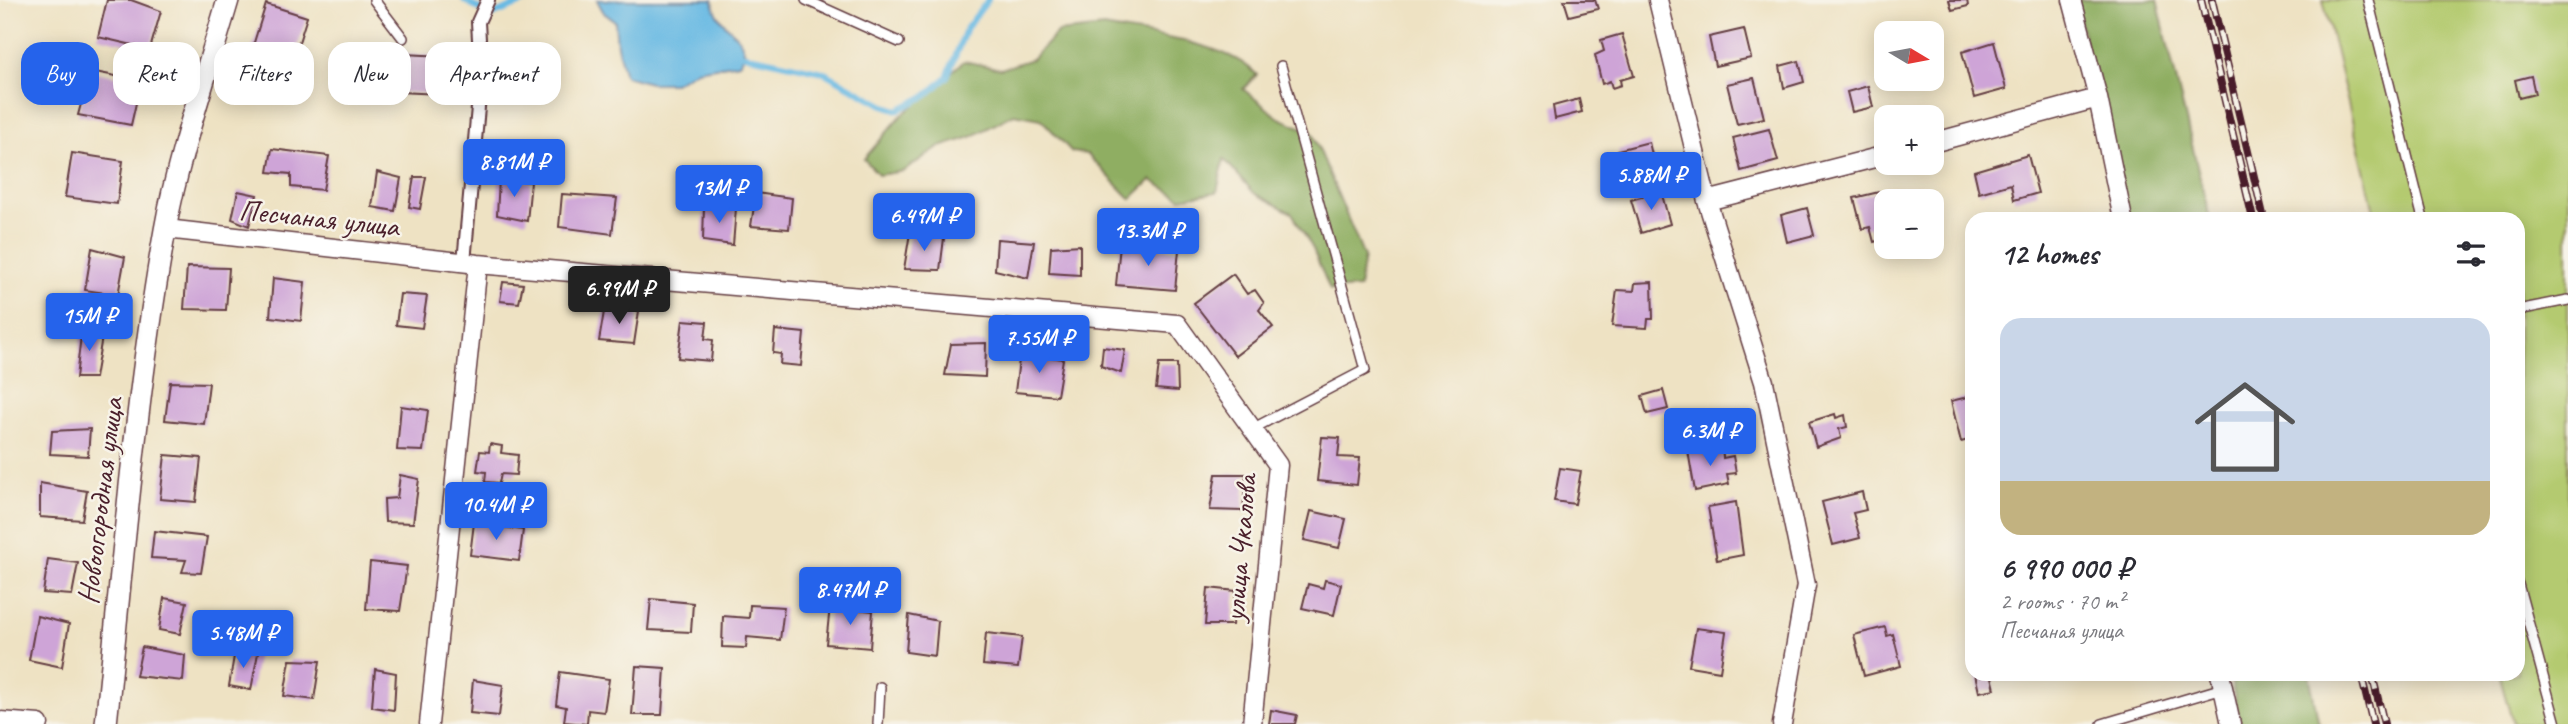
<!DOCTYPE html>
<meta charset="utf-8">
<style>
:root{--surface:#fff;--page:#f2f2f3;--text:#2b2b33;--muted:#7c7c81;--line:#e1e1e2;--accent:#2563eb}
body{margin:0;font-family:Caveat,sans-serif;background:var(--page);color:var(--text);height:100vh;display:flex;flex-direction:column;font-size:26px;white-space:nowrap}
*{box-sizing:border-box;margin:0}
p{font-size:23px;color:var(--muted)}
.icon{flex:none;width:38px;height:38px;fill:none;stroke:currentColor;stroke-width:2;stroke-linecap:round;stroke-linejoin:round}
.map{position:relative;flex:1;overflow:hidden}
.drawer{position:absolute;left:1965px;top:212px;width:560px;height:469px;display:flex;flex-direction:column;background:var(--surface);border-radius:21px;box-shadow:0 4px 18px #0003}
.drawer>*{flex:none}
.hud{position:absolute;left:21px;top:42px;width:665px;height:63px;display:flex;gap:14px}
.needle{width:46px;rotate:100deg}
.fabs{position:absolute;left:1874px;top:21px;display:grid;gap:14px}
.fabs a{display:grid;place-items:center;width:70px;height:70px;border-radius:14px;background:var(--surface);box-shadow:0 4px 18px #0003;font-size:35px}
.price{position:absolute;translate:-50% -60px;padding:0 16px;border-radius:7px;background:var(--accent);color:#fff;font-size:23px;line-height:46px;filter:drop-shadow(0 2px 4px #0008)}
.price::after{content:'';position:absolute;left:50%;top:42px;width:21px;height:16px;margin-left:-10px;background:inherit;clip-path:polygon(0 0,100% 0,50% 100%)}
.price.on{background:#222;color:#fff}
ul{padding:0;list-style:none}
li{display:grid;align-content:center;gap:14px;height:371px;padding:0 35px}
li+li{border-top:2px solid var(--line)}
li span{display:grid;place-items:center;height:217px;border-radius:21px;color:#555}
li>.icon{margin-inline-start:auto}
span .icon{width:126px;height:126px;fill:#fffc;stroke-width:1}
li b{font-size:30px}
h2{display:flex;justify-content:space-between;align-items:center;height:84px;padding:0 35px;font-size:30px}
.pill{padding:0 24px;border-radius:21px;background:var(--surface);box-shadow:0 4px 18px #0003;font-size:24px;line-height:63px}
.pill.on{background:var(--accent);color:#fff}
.map>svg:first-child{display:block}
</style>
<div class="map">
<svg width="2568" height="724" viewBox="0 0 2568 724">
<rect width="100%" height="100%" fill="#f7f3e8"/>
<filter id="ink" filterUnits="userSpaceOnUse"><feTurbulence type="fractalNoise" baseFrequency=".0143" numOctaves="2"/><feDisplacementMap in="SourceGraphic" scale="14" xChannelSelector="R" yChannelSelector="G"/><feConvolveMatrix kernelMatrix="1 2 1 2 8 2 1 2 1" color-interpolation-filters="sRGB"/></filter>
<filter id="wash" filterUnits="userSpaceOnUse"><feTurbulence type="fractalNoise" baseFrequency=".00686" numOctaves="4" result="noise"/><feDisplacementMap in="SourceGraphic" scale="28" xChannelSelector="R" yChannelSelector="G"/><feGaussianBlur stdDeviation="1.57" result="paint"/><feColorMatrix in="noise" values="0 0 0 0 0 0 0 0 0 0 0 0 0 0 0 0 0 1.4 0 .05"/><feComposite in="paint" operator="in"/></filter>
<g filter="url(#wash)">
<rect width="100%" height="100%" fill="#eee2c3"/>
<path fill="#b4ca6f" stroke="#7f744d" stroke-width="2" d="M2323,0h245v724h-55l-14,-50h19v-455h-142z"/>
<path fill="#8fae62" stroke="#6c6646" stroke-width="2" d="M2075,0h82l53,219h-84z
M1104,27c44,9 123,14 153,48l-14,14 36,29 33,14 52,125 -5,31 -29,2 -17,-41 -21,-36 -38,-20 -30,-34 -7,33 -36,6 -30,-18 -20,19 -44,-45 -15,-2 -31,-33 -27,-5 -43,23 -34,11 -33,23 -25,4 -15,-16 36,-42 64,-56 37,8 31,-10 26,-27z
M2230,674h79l10,50h-79z"/>
<path fill="#68b9e3" stroke="#596c87" stroke-width="2" d="M597,0h116c3,27 28,29 32,55l-6,8 -42,7 -23,13h-24l-25,-7 -8,-30 -2,-25 -11,-8z"/>
<g fill="none" stroke-linecap="round" stroke-linejoin="round">
<path stroke="#68b9e3" stroke-width="6" d="M464,0l26,16 40,-16
M745,55l78,17 60,33 15,5 28,-14 21,-19 19,-48 22,-29"/>
</g>
<g id="blocks">
<path fill="#cea4d7" d="M107,0h24l30,11 -11,38 -52,-12z
M1564,0h31l3,9 -29,7z
M1949,0h18l1,6 -16,4z
M266,4l41,13 -15,47 -41,-12z
M1744,29l7,29 -36,8 -6,-29z
M1622,34l12,42 -14,4 1,5 -9,3 -2,-7 -8,3 -7,-29 9,-4 -3,-11z
M1994,42l12,47 -32,9 -12,-46z
M404,54l40,2 -5,38 -39,-2z
M1799,61l5,21 -20,6 -4,-22z
M90,71l51,10 -10,44 -53,-10z
M2531,76l4,18 -16,4 -4,-18z
M1754,78l10,40 -27,6 -10,-40z
M1868,86l5,21 -21,5 -5,-20z
M1579,99l3,13 -27,7 -2,-13z
M1769,129l9,32 -37,10 -8,-33z
M1649,142l6,26 -30,8 -7,-26z
M272,149l57,7 -6,34 -32,-3v-13l-23,-2z
M72,153l51,8 -6,43 -52,-7z
M2028,155l10,38 -24,7 -3,-16 -32,9 -5,-22z
M377,172l24,6 -6,33 -23,-4z
M414,177h12l-6,32 -11,-2z
M499,179l32,3 -4,39 -30,-6z
M238,191l19,4 -8,31 -17,-7z
M1661,191l9,33 -29,9 -10,-33z
M1879,192l7,24v33l-2,1 -3,-10 -7,2 -4,-15 -8,2 -8,-31z
M756,193l36,5 -3,31 -38,-3z
M562,194l55,4 -5,36 -53,-7z
M704,206l32,2 -3,37 -30,-4z
M1807,208l7,27 -27,7 -6,-27z
M910,233l34,5 -4,32 -36,-1z
M997,239l37,3 -6,36 -33,-8z
M1080,245v30l-31,-2 2,-26z
M1120,245l59,5 -4,40 -59,-5z
M92,248l33,9 -7,38 -33,-5z
M187,267l42,1 -3,42 -42,-1z
M1233,274l14,20 8,-4 9,13 -5,7 14,17 -38,29 -41,-53z
M273,278l32,4 -4,39 -31,-4z
M503,282l20,2 -4,19 -19,-2z
M1652,282l1,37h-5l-1,9 -35,-2 5,-36 17,1 1,-8z
M400,294l27,2 -5,32 -26,-3z
M605,306l34,5 -5,33 -35,-3z
M683,320l24,2 -2,17 8,1 -2,21 -33,-3z
M82,327l21,4 -8,47h-19z
M775,330l29,3 -3,33 -21,-2 1,-10 -8,-1z
M986,343l-1,34 -40,-2 6,-31z
M1103,347l22,3 -4,23 -20,-7z
M1020,352l43,7 -6,37 -42,-4z
M1159,364h18l1,27 -22,-2z
M170,382l39,1 -5,41 -39,-4z
M1663,390l5,19 -21,5 -5,-18z
M1972,396v43l-11,3 -10,-41z
M401,406l27,4 -5,41 -26,-1z
M1835,414l1,4 9,-3 2,12 -8,2 2,9 -25,9 -7,-25z
M90,429l-2,27 -38,-2 2,-23z
M1322,437l18,1 -2,19 22,1 -3,27 -40,-4z
M490,444l12,2 -1,7 17,2 -2,20 -15,-1 -2,9 -14,-1 1,-10 -9,-1 3,-20 9,1z
M1722,445l1,13 10,-2 3,17 -9,1 2,10 -34,7 -7,-40z
M165,455l36,3 -5,44 -36,-3z
M1560,468l21,3 -6,33 -21,-3z
M1216,474h30l-3,37 -33,-1z
M400,475l19,4 -6,44 -28,-1 -1,-23 13,-1z
M40,483l47,8 -5,29 -42,-3z
M1862,492l4,18 -13,3 7,25 -27,7 -11,-43z
M1736,502l7,53 -26,5 -9,-53z
M1311,511l35,8 -7,29 -35,-8z
M474,523l49,7 -4,31 -49,-6z
M154,531l53,6 -6,36 -19,-1 4,-12 -35,-2z
M48,559l30,4 -6,32 -29,-2z
M370,562l37,4 -7,45 -34,-2z
M1325,580l16,4 -7,31 -32,-7 6,-24 15,4z
M1208,588l28,3 -4,34h-27z
M164,598l23,4 -7,32 -21,-4z
M651,599l42,4 -2,29 -43,-2z
M750,605l34,2 -4,33 -33,-3 -1,11 -24,-1 1,-31 26,2z
M830,606l43,5 -3,37 -44,-4z
M909,615l29,6 -3,35 -29,-4z
M37,616l32,8 -7,43 -33,-7z
M1885,627l2,9 6,-2 8,32 -37,10 -10,-41z
M1696,628l30,4 -6,39 -31,-5z
M986,633l36,4 -4,31 -35,-3z
M142,647l43,8 -2,26 -47,-5z
M235,650l23,3 -7,37 -22,-4z
M290,660l30,1 -6,39 -30,-4z
M636,666l29,2 -3,47h-30z
M375,669l21,4 -2,37 -22,-3z
M560,672l49,7 -5,33 -16,-2 -1,14 -23,-2 2,-15 -10,-2z
M1975,674h25l-8,3 3,12 -16,3z
M473,680l30,5 -4,31 -29,-3z
M1271,710l26,5 -2,9h-26z"/>
</g>
</g>
<g filter="url(#ink)">
<use href="#blocks" fill-opacity="0" stroke="#633c42" stroke-width="2"/>
<g fill="none" stroke-linecap="round" stroke-linejoin="round">
<g stroke="#633c42" stroke-width="12">
<path id="service" d="M374,0l29,38
M806,0l93,42
M2368,0l55,219
M2518,310l50,-10
M1252,429l113,-59 -84,-304
M2518,584l38,140
M878,724l2,-37
M2102,724l121,-36"/>
</g>
<g stroke="#633c42" stroke-width="16">
<path id="pedestrian" d="M464,262l17,-188 -3,-52 10,-22"/>
</g>
<g stroke="#633c42" stroke-width="21">
<path id="minor" d="M1658,0l49,201 57,181 42,203 -24,139
M2072,0l26,98 25,121
M1932,143l166,-45
M1707,201l179,-46
M166,229l312,35 699,60 101,141 -26,259
M2220,674l11,50
M0,721l39,3
M429,724l49,-460"/>
</g>
<g stroke="#633c42" stroke-width="24">
<path id="tertiary" d="M106,724c17,-165 30,-331 59,-494 14,-78 41,-154 63,-230"/>
</g>
<use href="#service" stroke="#fff" stroke-width="9"/>
<use href="#pedestrian" stroke="#fff" stroke-width="12"/>
<use href="#minor" stroke="#fff" stroke-width="18"/>
<use href="#tertiary" stroke="#fff" stroke-width="21"/>
<g stroke="#4a1f2b" stroke-width="8">
<path id="rail" d="M2201,0l52,219
M2212,0l52,219
M2361,674l12,50
M2372,674l12,50"/>
</g>
<use href="#rail" stroke="#f7f3e8" stroke-width="5" stroke-dasharray="16" stroke-linecap="butt"/>
</g>
</g>
<g text-anchor="middle" stroke-width="5" stroke-linejoin="round" paint-order="stroke">
<g font-size="30" fill="#4a1f2b" stroke="#f7f3e8">
<text transform="translate(319 218) rotate(6)" y="10">Песчаная улица</text>
<text transform="translate(100 501) rotate(-83)" y="10">Новоогородная улица</text>
<text transform="translate(1240 548) rotate(-85)" y="10">улица Чкалова</text>
</g>
</g>
</svg>
<div class="fabs">
<a><svg class="needle" viewBox="-14 -14 28 28"><path d="M0-13l5 13h-10z" fill="#e53935"/><path d="M0 13l5-13h-10z" fill="#7c7c81"/></svg></a>
<a>+</a>
<a>−</a>
</div>
<b class="price" style="left:514px;top:199px">8.81M ₽</b>
<b class="price" style="left:1651px;top:212px">5.88M ₽</b>
<b class="price" style="left:719px;top:225px">13M ₽</b>
<b class="price" style="left:924px;top:253px">6.49M ₽</b>
<b class="price" style="left:1148px;top:268px">13.3M ₽</b>
<b class="price on" style="left:619px;top:326px">6.99M ₽</b>
<b class="price" style="left:89px;top:353px">15M ₽</b>
<b class="price" style="left:1039px;top:375px">7.55M ₽</b>
<b class="price" style="left:1710px;top:468px">6.3M ₽</b>
<b class="price" style="left:496px;top:542px">10.4M ₽</b>
<b class="price" style="left:850px;top:627px">8.47M ₽</b>
<b class="price" style="left:243px;top:670px">5.48M ₽</b>
<div class="hud">
<a class="pill on">Buy</a>
<a class="pill">Rent</a>
<a class="pill">Filters</a>
<a class="pill">New</a>
<a class="pill">Apartment</a>
</div>
<section class="drawer">
<h2>12 homes<svg class="icon" aria-label="filters" viewBox="0 0 24 24"><path d="M4 7h16M4 17h16"/><circle cx="9" cy="7" r="2"/><circle cx="15" cy="17" r="2"/></svg></h2>
<ul>
<li><span style="background:linear-gradient(#c9d6e8 75%,#c2b280 0)"><svg class="icon" aria-label="home" viewBox="0 0 24 24"><path d="M3 11l9-7 9 7M6 9v11h12V9"/></svg></span><div><b>6 990 000 ₽</b><p>2 rooms · 70 m²</p><p>Песчаная улица</p></div></li>
</ul>
</section>
</div>
